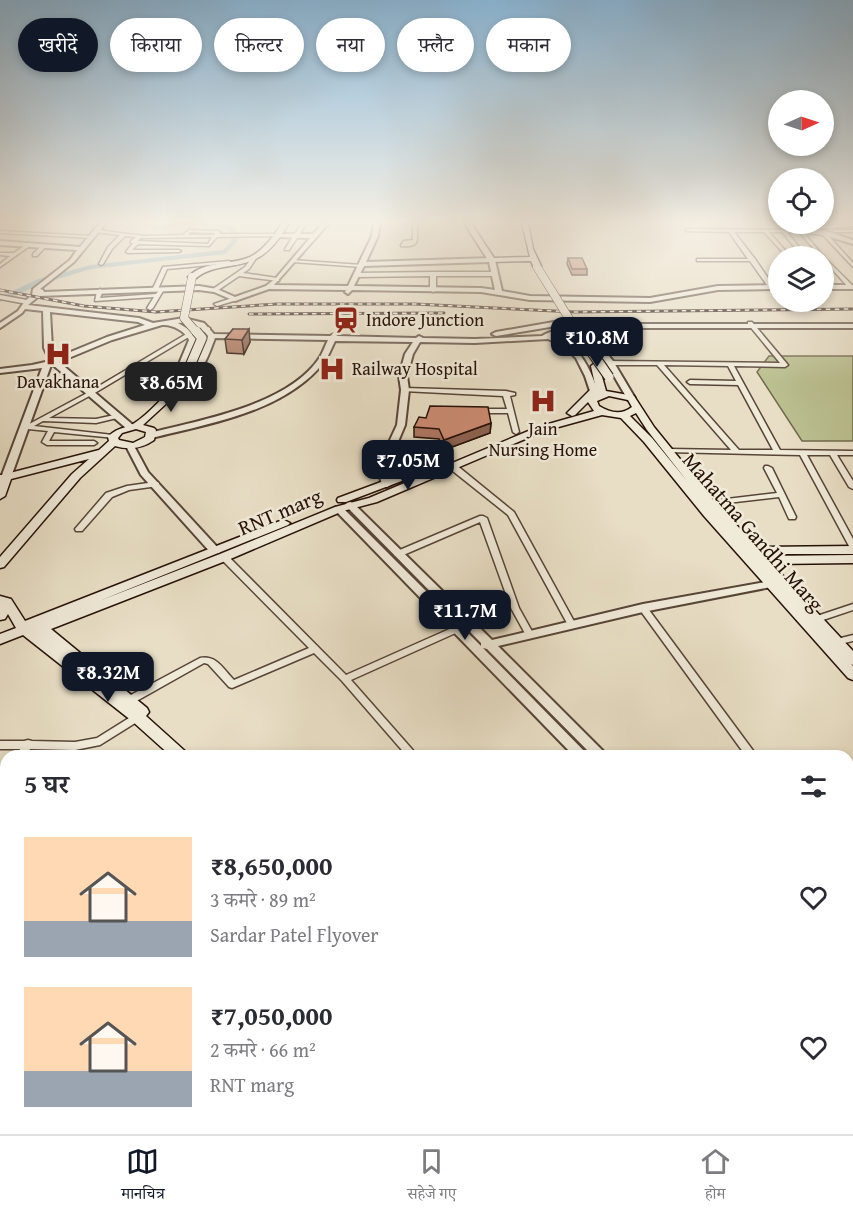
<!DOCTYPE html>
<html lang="hi">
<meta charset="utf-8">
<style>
:root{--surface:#fff;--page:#f2f2f3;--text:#2b2b33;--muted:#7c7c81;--line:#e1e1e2;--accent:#111827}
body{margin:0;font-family:"Gentium Book Plus","Noto Serif Devanagari",serif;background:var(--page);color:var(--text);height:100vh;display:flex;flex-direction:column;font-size:22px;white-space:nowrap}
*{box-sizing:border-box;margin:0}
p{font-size:20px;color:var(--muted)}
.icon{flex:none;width:33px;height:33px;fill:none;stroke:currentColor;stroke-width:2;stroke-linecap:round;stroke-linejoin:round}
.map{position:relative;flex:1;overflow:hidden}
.drawer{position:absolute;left:0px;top:750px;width:854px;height:384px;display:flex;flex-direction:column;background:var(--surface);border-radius:18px 18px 0 0;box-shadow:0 3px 9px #0003}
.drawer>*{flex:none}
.guide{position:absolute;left:18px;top:18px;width:818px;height:54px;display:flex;gap:12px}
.needle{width:39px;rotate:87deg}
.buttons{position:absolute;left:768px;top:90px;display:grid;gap:12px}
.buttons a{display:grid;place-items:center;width:66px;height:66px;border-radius:50%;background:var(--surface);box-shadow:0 3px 9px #0003;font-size:30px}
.price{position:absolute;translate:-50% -51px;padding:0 14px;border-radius:12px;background:var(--accent);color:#fff;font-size:20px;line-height:39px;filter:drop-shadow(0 2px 3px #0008)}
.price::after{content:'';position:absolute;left:50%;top:36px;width:18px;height:14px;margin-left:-9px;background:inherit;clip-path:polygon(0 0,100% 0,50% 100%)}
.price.current{background:#222;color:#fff}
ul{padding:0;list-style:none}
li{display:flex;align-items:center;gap:18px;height:150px;padding:0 24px}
li span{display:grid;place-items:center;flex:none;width:168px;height:120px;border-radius:0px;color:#555}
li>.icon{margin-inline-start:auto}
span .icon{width:72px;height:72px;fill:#fffc;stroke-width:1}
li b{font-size:26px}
h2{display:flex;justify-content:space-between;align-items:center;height:72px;padding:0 24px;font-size:26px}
.tag{padding:0 21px;border-radius:27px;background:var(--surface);box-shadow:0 3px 9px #0003;font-size:21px;line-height:54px}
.tag.current{background:var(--accent);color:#fff}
.dock{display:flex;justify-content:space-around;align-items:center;height:84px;border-top:2px solid var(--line);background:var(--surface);font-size:16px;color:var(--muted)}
.dock a{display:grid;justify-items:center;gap:3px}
.dock .current{color:var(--accent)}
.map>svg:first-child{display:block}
</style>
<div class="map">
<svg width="853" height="1134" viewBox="0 0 853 1134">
<rect width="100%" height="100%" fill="#e8dec5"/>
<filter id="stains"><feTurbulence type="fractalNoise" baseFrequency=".00333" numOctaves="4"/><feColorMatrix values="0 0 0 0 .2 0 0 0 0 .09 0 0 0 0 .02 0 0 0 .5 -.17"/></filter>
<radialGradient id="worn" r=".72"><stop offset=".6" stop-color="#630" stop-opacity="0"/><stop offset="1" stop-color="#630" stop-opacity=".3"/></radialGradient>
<path fill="#bbc091" stroke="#71694d" stroke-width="1.5" d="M769,356h84v85h-51l-45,-69z"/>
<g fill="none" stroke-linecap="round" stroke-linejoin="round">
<path fill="#9bb9be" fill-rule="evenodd" d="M127,223l34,3 13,-3h50l10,4 3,5v10l-12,12 -134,15 -47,14 -44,19v-5l38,-18 53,-14 132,-15 8,-8 -2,-13 -11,-3 -31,-1 -26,5z"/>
<g stroke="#574538" stroke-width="3">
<path id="minor" d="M302,223h5l-18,27h-4v-1z
M413,223h4c0,17 4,25 -16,23v-1l3,-4 9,-1z
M853,224v2l-43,3 -2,-1 2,-1z
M688,229l112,1 26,3 27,30v4l-30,-32 -19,-2 20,24 29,29v2h-4l-25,-28v-4h-4l-21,-24h-12l19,24h-4l-20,-24h-13l21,24h-4l-22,-24h-30l21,27 19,28 -3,2 -2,-1 -19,-27h-53v-2h51l-19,-27 -43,-1v-1z
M97,230l47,6 39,-1 6,-5 29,1 2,1 -1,2h59l2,1 -2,1 -61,1 -8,9 -71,-2 -6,6h47l2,1 -2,1 -51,1 -2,-1 7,-9h-2v-2l5,-4 -11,-1 -13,13 -9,15 -2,1 -2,-1 9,-17 12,-12 -25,-3v-1zM190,232l25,1 -1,2h-26zM212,237l-4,7 -71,-3 4,-3z
M835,230h18v2h-20v-1z
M0,231l92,5 2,1 -2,1 -92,-5z
M27,244l4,1 -31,22v-3l10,-8 -10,-1v-2h14z
M42,245l4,1 -9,10h-4v-2z
M253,256l4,1 -8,12 -6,4 34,5 2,1v2l-40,-5 -22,15h-4v-2l32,-22z
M291,260l71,5 2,1 -2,1 -69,-5 -2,-1z
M229,261l2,1v1l-64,6 -9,20 -5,-1 10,-21z
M433,272h61l3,2 -3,2h-58v14l-3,2 -3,-2v-14l-72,1 -3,-2 3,-2z
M824,276l9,10v2h-4l-5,-7z
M100,289l3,2 -3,7 56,-4 4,-5 3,2 -10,17 -3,2 -3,-2 7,-11 -59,4 2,-10z
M0,295l27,5 3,2 -3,2 -27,-5z
M235,297l2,1v2l-20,6 -3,-2z
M748,322h4l36,43 -3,2 -51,-1 46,84 73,1v4h-16l16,26v8l-4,-2 -19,-32h-23l46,84v9l-4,-2 -49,-91 -133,-3v-2l2,-1 62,1 -74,-85h-47l-3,-2 3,-2 170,2 -32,-39zM664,365l64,1 8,15 -46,-1 -3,2 3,2 48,1 35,65h-34z
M208,327l2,1v2l-18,5 -99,59 -44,24 47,1 23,-5 3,2 -1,1 -25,6 -53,-2 -9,5 79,9 2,1v2l-61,-6 -5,9h45l3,2 -3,2h-47l-5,-3 6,-11 -20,-2 -5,2 -3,-2 69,-37 99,-59z
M405,388l101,3 9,2v2l-5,1 9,36 -3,2 -3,-2 -5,-19h-30l-3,-2 3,-2h29l-4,-13 -100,-5v-2z
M449,464h6l59,48 62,113 -1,2h-6l-1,-2 -60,-110 -59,-47 -1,-2z
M765,466h3l4,2 24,49 -1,2h-6l-10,-22 -69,8 -4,-2 4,-2 67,-8 -13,-25z
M155,482h3l1,2 -1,2 -29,4 -17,7 -30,34h-6l-1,-2 31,-36 21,-7z
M480,516h3l4,2 32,90 15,27 -1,2h-6l-16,-29 -31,-86 -79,34h-6l-1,-2 1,-2z
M224,554l3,1 119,120 108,-48h6l1,2 -1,2 -109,49 67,76h-11l-65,-75 -28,-28 -82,35 -3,-1 -21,-23 -4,-1 -71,40 -3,1 -3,-1 -2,-3 2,-3 73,-39c17,-3 23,11 34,22l75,-32 -88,-89 -1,-2 1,-2z
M853,604v6l-39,13 -4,-3 1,-2z
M643,605l3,1 111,150h-11l-106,-146 -1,-2z
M853,635v6l-17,4 -3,-1 -2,-2 2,-2z
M137,713l3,1 2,3 -2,3 -40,25 -25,5 -45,-1 -3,7h-10l3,-7h-20v-8h24l4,-1 4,1 43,1 22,-4z
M6,783v15l-2,4 -4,1v-15l2,-4z
M848,873l5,3v14l-5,-3z
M853,929v12l-5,2v-12z
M853,981v12l-5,2v-12z
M6,1066v14l-6,1v-14z
M109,1128h14l-1,6h-14z
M696,1128h27l-2,5 -2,1h-27l2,-5z
M780,1128h15l2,6h-15z"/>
</g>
<g stroke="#574538" stroke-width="4">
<path id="tertiary" d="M100,223h6l-32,39 -34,27 3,1 1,2 155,-6 18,3 18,8 31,-11 10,-8 34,-40 -32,-1 -2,-1v-2h37l10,-11h6l-55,62 74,1 24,-50 2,-13h6l-2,13 -12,26 126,-4 3,2 7,31 28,5 120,2 68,-12 60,-1v4l-60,1 -68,12 -120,-2 -49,-8 -129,-2 -4,4 -3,-2 1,-2 -77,-1 -34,12 -21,-9 -15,-2 -160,6 -11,9 111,13 14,5 31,-5 20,5 10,11 116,2 4,-2 4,2 78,2 3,-2 4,2 52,1 67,-3c9,-6 24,-8 36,-9l-2,-2 4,-2 4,3 23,-2h246v4h-246l-19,2 25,31 22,37 -4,2h-3l-21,-36 -26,-33 -16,1 -10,4c27,11 36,35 45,61l-4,2 -4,-2 -7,-21 -9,-18 -12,-12 -16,-7 -73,4 -55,-1 -7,12 -6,22 2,14 -4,35 -18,43 5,16 -5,3 -5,-3 -5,-16 20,-43 4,-35 -2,-14 6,-22 8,-12 -78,-1c-3,6 -6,14 -10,20 -40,51 -114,62 -173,77l-4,-3 1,-2c52,-13 140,-28 171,-76 3,-5 5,-11 8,-17l-113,-2c-7,18 -12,37 -31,43l-10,-5 15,-36c-4,-9 -17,-16 -27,-15l-50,15 -53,22 74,63v4h-6l-74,-64h-2l-40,112 -2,2 -9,2v-6h2l40,-107 -42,5v-4l32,-4 18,-4 -6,-13 -1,-37 -18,-2 -3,4 -22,15v-5l18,-12 7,-10 7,-6 1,-6 37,-29 7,-10 -77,-5v-4l80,6zM489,262l6,28 -14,-2 -127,-2 10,-20zM50,312l88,10 7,3 -38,12 -51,21 -4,-10zM178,323c14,-1 22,3 30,13l-13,31 -11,9 -2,-1 15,-35 -4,-8z
M780,224c24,-3 50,9 73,16v4l-45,-14z
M824,285h29v4h-29z
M565,320h3v4l-72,12 -4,-2 4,-2z
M130,443l4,3 14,26 71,77 1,2 -1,2h-8l-70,-78 -15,-29z
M350,502l3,1 139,137 151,-36 128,-23 5,3 -5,3 -128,25 -145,34 110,110h-15l-106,-107 -4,-1 106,108h-15l-240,-247 2,-2h6l139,139v-3l-134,-136 -2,-2 2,-2z
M853,799v12l-5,1v-12z
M853,814v12l-5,2v-12z"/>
</g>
<g stroke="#271209" stroke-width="3">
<path id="secondary" d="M282,223h7c-9,15 -20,31 -36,37 -20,9 -41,4 -58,19l-7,-2c17,-17 41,-11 62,-20 14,-7 24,-21 32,-34z
M464,223h7l23,35 36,-1 -8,-34h6l5,26 8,17 -7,2 -3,-7 -42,1z
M595,363l4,3 7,25 28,5 20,31 60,74 43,46 96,-1v8h-89l1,2 88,-1v8l-81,1 81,87v14l-2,-1 2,2v14l-5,-2 -144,-162 -60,-74 -23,-24 -19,-3 -58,16 -167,71 -34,9 -115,49 -177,69 96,79 2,4 -3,4 40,36 2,4h-17l-39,-35 -109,-86 -23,9v-10l16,-6 -8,-14 -3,5 -5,1v-24l11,3 14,22 255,-100 4,-1 6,3 -2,2 -189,76 121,-47 115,-47 34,-9 169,-71 56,-16 -6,-9 -13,13 -3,1 -5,-3 24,-24h5l-5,-23zM609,396l19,4 4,7c-10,8 -22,6 -33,-1l-2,-5zM636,413l11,17 40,51 -35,-43 -22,-22z
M186,372l4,3 -10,16 -37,34 11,3 2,2 -2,10c-13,9 -25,10 -39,6l-35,32 -76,89 -4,1v-11l72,-83 17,-15 -78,20 -6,17 -5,3v-20l2,-4 97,-25 10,-9 -1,-4c8,-9 15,-8 25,-13 14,-8 41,-37 50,-51zM136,429l10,3 -1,5 -12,6 -14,-3 -1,-2 4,-5z
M424,466l4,1 1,2 -1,2 -82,31h-8l-1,-2 1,-2z
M401,1128h20l1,6h-20z
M423,1128h20l1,6h-20z"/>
</g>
<use href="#minor" fill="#f0ead9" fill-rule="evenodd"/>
<use href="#tertiary" fill="#f0ead9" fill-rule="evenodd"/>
<use href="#secondary" fill="#f0ead9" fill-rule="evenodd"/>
<g stroke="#271209" stroke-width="3">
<path id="rail" d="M0,290l84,16 72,6 121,-8h138l160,8 278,-3
M249,314l195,-1"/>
</g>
<use href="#rail" stroke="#f0ead9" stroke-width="1.5" stroke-dasharray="4.5" stroke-linecap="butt"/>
<g stroke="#271209" stroke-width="9" stroke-linecap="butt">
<path id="secondary-bridge-far1" d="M537,267l41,66
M192,277l-8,41 13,15"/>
</g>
<g stroke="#271209" stroke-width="11" stroke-linecap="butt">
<path id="secondary-bridge" d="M577,331l32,46
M186,375l16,-37 -6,-7"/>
</g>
<use href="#secondary-bridge-far1" stroke="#f0ead9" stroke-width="8"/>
<use href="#secondary-bridge" stroke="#f0ead9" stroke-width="9"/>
</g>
<path fill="#ae7761" stroke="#271209" stroke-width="1.5" d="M568,258l19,11v6h-15l-5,-11z
M233,329l17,13 -6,12 -17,-1 -2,-14z
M491,423l-1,10 -46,17 -5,-11 -25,-2v-10z"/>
<path fill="#8d614f" stroke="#271209" stroke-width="1.5" d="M249,329l1,13 -6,12 -2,-14z
M491,423l-1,10 -46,17v-10z"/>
<path fill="#ca8a71" stroke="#271209" stroke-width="1.5" d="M568,258h14l5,11h-15z
M233,329h16l-7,11 -17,-1z
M430,406l58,1 3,16 -47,17 -5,-11 -25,-2 5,-10 7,1z"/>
<linearGradient id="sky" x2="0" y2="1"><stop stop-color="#89b6d7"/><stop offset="0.58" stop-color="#f5f0e5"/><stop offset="1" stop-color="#f5f0e5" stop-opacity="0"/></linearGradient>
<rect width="853" height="382" fill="url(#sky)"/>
<defs>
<g id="station-bare" transform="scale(2.07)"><path d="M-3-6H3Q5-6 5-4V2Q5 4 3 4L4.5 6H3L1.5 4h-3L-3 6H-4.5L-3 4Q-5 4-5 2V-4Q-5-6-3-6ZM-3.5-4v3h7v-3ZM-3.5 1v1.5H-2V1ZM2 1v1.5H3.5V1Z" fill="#8f2418" stroke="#f0ead9" stroke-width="2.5" paint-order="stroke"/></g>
<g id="hospital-bare" transform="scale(2.07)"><path d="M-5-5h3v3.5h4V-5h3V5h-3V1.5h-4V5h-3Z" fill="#8f2418" stroke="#f0ead9" stroke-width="2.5" paint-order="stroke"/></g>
</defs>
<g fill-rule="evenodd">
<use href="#station-bare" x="346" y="320"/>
<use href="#hospital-bare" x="58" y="354"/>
<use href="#hospital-bare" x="332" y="369"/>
<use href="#hospital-bare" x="543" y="401"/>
</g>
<g text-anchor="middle" stroke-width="5" stroke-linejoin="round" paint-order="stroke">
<g font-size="18" fill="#271209" stroke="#f0ead9" text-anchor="start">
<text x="366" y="326">Indore Junction</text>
<text x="352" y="375">Railway Hospital</text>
<text x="58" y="388" text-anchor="middle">Davakhana</text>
<text x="543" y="435" text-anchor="middle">Jain<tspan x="543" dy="21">Nursing Home</tspan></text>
</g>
<g font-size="21" fill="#271209" stroke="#f0ead9">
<text transform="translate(280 512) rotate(-23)" y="7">RNT marg</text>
<text transform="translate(753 532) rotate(49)" y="7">Mahatma Gandhi Marg</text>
</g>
</g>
<rect width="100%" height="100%" filter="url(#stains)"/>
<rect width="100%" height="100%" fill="url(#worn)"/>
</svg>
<div class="buttons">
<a><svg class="needle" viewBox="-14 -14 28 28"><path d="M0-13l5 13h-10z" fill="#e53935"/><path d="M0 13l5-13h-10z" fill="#7c7c81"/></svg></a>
<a><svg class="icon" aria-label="locate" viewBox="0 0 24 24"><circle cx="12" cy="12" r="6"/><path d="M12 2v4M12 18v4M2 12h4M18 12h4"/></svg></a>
<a><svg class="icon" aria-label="layers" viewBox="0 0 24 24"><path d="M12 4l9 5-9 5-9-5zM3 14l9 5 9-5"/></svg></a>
</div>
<b class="price" style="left:597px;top:368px">₹10.8M</b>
<b class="price current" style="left:171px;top:413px">₹8.65M</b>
<b class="price" style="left:408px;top:491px">₹7.05M</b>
<b class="price" style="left:465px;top:641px">₹11.7M</b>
<b class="price" style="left:108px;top:703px">₹8.32M</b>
<div class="guide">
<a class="tag current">खरीदें</a>
<a class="tag">किराया</a>
<a class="tag">फ़िल्टर</a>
<a class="tag">नया</a>
<a class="tag">फ़्लैट</a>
<a class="tag">मकान</a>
</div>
<section class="drawer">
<h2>5 घर<svg class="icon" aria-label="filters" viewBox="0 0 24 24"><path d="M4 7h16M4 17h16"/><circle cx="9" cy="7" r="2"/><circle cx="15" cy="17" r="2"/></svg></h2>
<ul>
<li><span style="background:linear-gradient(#ffd9b3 70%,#9aa5b1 0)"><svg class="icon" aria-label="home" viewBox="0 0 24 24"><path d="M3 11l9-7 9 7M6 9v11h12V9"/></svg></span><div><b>₹8,650,000</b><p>3 कमरे · 89 m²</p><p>Sardar Patel Flyover</p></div><svg class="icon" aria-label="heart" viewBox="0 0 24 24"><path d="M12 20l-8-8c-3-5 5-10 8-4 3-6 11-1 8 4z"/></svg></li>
<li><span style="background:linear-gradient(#ffd9b3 70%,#9aa5b1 0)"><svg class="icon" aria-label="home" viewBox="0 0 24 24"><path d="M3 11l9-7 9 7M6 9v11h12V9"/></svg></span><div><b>₹7,050,000</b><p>2 कमरे · 66 m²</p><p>RNT marg</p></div><svg class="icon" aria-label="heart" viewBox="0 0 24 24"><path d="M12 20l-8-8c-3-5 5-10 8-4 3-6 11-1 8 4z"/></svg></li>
</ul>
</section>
</div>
<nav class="dock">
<a class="current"><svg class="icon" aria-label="map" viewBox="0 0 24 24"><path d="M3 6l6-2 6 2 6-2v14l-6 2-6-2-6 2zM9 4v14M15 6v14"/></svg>मानचित्र</a>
<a><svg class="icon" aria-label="saved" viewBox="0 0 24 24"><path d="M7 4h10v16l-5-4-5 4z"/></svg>सहेजे गए</a>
<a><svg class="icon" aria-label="home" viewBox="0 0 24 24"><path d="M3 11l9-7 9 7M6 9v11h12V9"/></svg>होम</a>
</nav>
